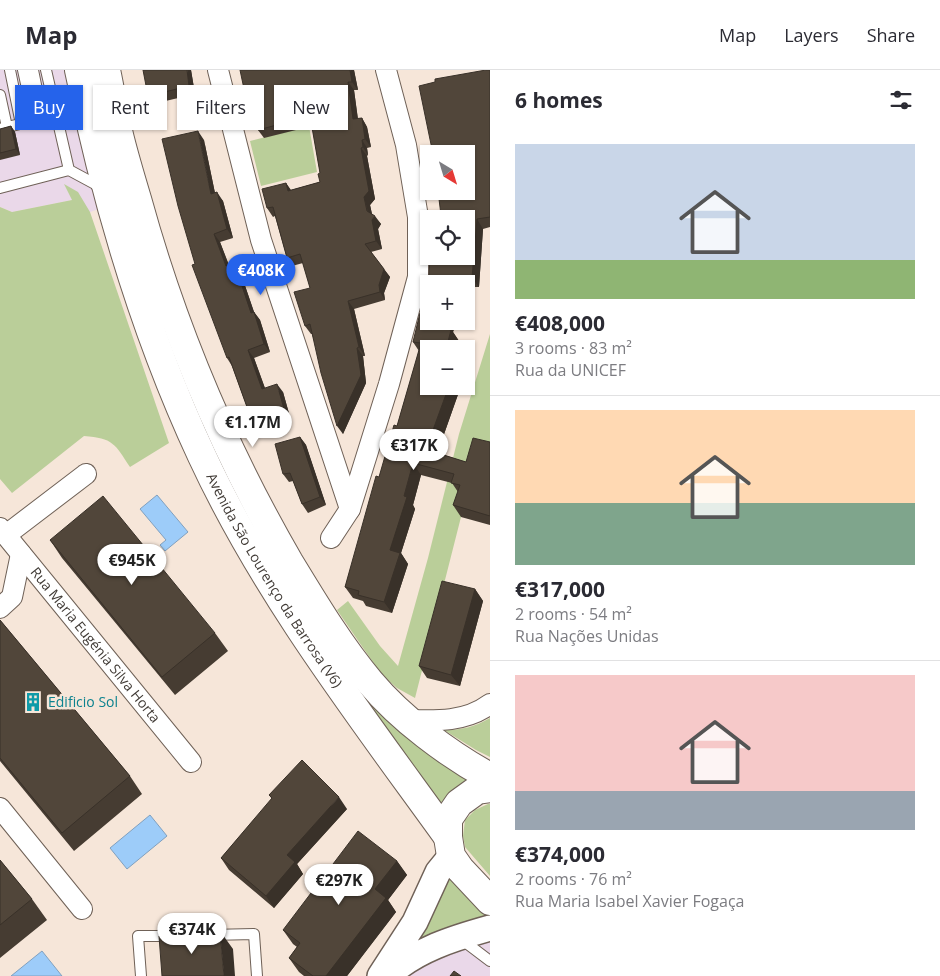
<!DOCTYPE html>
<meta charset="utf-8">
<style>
:root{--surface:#fff;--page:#f2f2f3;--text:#2b2b33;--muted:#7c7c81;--line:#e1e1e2;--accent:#2563eb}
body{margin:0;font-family:"Open Sans",sans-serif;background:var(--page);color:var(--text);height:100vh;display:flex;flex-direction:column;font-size:19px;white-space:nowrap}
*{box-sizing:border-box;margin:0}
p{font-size:16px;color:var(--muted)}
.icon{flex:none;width:28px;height:28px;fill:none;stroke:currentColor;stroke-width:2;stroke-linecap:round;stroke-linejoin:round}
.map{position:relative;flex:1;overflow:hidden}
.side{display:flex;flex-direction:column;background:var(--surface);width:450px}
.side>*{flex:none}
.hud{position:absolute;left:15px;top:15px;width:400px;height:45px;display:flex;gap:10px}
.needle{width:32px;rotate:142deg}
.controls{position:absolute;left:420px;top:75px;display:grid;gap:10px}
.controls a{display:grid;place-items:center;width:55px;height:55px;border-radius:0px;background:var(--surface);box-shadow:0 1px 4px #0004;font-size:25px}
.price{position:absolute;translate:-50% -42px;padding:0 11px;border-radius:18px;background:#fff;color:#222;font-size:16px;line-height:32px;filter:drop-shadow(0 1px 2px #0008)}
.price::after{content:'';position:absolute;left:50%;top:30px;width:15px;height:11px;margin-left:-8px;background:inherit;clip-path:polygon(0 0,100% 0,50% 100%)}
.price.active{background:var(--accent);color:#fff}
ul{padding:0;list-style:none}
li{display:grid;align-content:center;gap:10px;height:265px;padding:0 25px}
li+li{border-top:1px solid var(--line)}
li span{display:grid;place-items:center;height:155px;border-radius:0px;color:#555}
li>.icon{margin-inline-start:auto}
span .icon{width:90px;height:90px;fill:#fffc;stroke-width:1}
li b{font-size:21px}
h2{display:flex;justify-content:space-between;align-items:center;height:60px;padding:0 25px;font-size:21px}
.pill{padding:0 18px;border-radius:0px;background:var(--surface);box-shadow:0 1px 4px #0004;font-size:18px;line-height:45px}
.pill.active{background:var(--accent);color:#fff}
header{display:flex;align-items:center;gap:30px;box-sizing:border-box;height:70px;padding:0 25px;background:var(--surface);border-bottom:1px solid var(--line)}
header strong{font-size:24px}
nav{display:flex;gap:28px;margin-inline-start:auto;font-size:18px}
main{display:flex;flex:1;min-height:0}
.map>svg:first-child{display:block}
</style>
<header>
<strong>Map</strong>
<nav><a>Map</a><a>Layers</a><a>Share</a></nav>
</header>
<main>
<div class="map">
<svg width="490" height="906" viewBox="0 0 490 906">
<rect width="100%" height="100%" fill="#f6e6d9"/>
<path fill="#ead8e9" d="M0,0h79l32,135 -21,7 -18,-12 -60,12 -12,-5z
M490,866v40h-102z"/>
<path fill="#bace99" d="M95,0l194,513 184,193c-14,8 -24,17 -34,29l-135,-187 -89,-160 -50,-122z
M309,56l8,46 -56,14 -11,-45z
M64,114l14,8 12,20 79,231 -39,24c-15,-23 -17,-29 -46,-31l-72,57 -12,-14v-272l12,5 60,-12z
M490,264v117l-22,46 -7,20 -46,181 -18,-10 -16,-14 -44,-64 11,-9 32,45 18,20 30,-108 31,-124z
M490,648v39l-14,-7 -32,-20c17,0 31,-3 46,-12z
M488,734h2v72l-25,-29 -2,-11 2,-16 10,-10z
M448,807l3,1 18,22 21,20 -86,31 27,-37 10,-18 4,-17z"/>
<path fill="#9dccf9" stroke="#81a0be" d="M157,425l31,37 -23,19 -5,-6 6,-5 -26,-31z
M150,745l17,21 -40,33 -17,-21z
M42,881l20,25h-51z"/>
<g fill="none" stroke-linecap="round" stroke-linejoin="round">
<g stroke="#6f6157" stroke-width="12">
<path id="service" d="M10,0l11,54
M23,0l11,51
M33,0l10,49
M46,0l23,100 26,14 6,7
M0,25l7,32
M0,59l56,-14
M0,118l69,-18
M210,865l44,-1 3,42
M461,869l29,22
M141,906l-3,-40h35"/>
</g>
<g stroke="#6f6157" stroke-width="22">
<g id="minor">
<path d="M218,0l43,170 89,269"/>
<path id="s1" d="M0,458l191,234"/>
<path d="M6,465l80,-61"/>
<path d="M331,468l19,-29 39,-125 29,-107v-60l-12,-72 -20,-75"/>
<path d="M0,538l12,-11 9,-43"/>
<path d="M408,650c29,1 58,2 82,-16"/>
<path d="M0,738l82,101"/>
</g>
</g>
<g stroke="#6f6157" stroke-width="28">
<path id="tertiary" d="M380,906l35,-54 23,-50 13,-16
M388,906c27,-26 66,-38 102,-48"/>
</g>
<g stroke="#6f6157" stroke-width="30">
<g id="secondary">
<path id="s2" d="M79,0c27,132 66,264 123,386 64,138 158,259 246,381"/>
<path d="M106,0c5,23 8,46 14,69 5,20 11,40 17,60 35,127 86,249 152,363 25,41 50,83 81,120 31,37 78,72 120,95"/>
<path d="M490,718l-13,2 -18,13 -11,16v18l3,19 9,13 30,32"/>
</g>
</g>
<use href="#service" stroke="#fff" stroke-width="10"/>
<use href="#minor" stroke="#fff" stroke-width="20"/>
<use href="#tertiary" stroke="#fff" stroke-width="25"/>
<use href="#secondary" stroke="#fff" stroke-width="28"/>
</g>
<path fill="#463c32" d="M191,0l4,24 -42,10 -5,-8z
M354,0l4,20h-4l4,29 4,-1 5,9 4,20 -4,1 1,7 -1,1 8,43 -5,6 2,9 9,10 -3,5 4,20 -11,3 19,25 -6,16 1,7 -31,9 11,47h-2l3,27 -23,51 -31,-100h-1l-6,-8 5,-38 -7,-25 -11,3 -5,-8 -12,-42 -2,1 -6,-9 19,-25 5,7 29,-8v-9l-8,-47 -48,12 -6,-8 -4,-19h-1l-6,-8z
M490,0v157l-7,2 -4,58h-13v-3h-33l-4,-7 37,-21 -25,-41z
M11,56l4,6 5,23 -20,5v-31z
M204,70l11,53 8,8 10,37 -13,4 9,23 11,6 14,41 6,8 10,32 -16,6 11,30 18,4 7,25 -32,12 -6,-8 -20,-55 -5,-8z
M429,251h19l6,8 -1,3 6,9 -30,45h32l-18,51 4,6 -3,12 22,7 24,-20v83l-29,-8 -8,-12 5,-13 -6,-9 -31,-8 -8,30 2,4 -14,44 7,11 -16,49 -26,-7 -3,-5 -10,-3 -8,-11 34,-110 18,-51 22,-75 -6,-9z
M300,367l6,8 20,60 -18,8 -6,-9 -9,-23 -4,1 -6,-8z
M50,470l165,93 13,18 -53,44 -113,-137z
M475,519l8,12 -23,85 -33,-8 -8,-12z
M0,550l130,156 12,18 -68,57 -74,-90z
M269,725l78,14 -50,55 6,10 -29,34 -45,-38 -8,-12 51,-59z
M0,790l32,39 15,21 -47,38z
M397,791l10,14 -19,25 8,12 -49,64h-43l-5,-4 -10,-14 8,-11 -4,-3 -10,-14z"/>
<path fill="#393129" d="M187,0h4l4,24 -6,-8z
M350,0h4l4,20 -6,-8z
M348,12l6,8 5,38 -6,-9z
M362,48l5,9 4,20 -6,-8z
M11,56l4,6 5,23 -4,-6z
M198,61l6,9 13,63 -6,-9z
M362,70l5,8 1,7 -5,-8z
M361,78l6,8 8,43 -5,6 3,14 2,-3 6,8 -3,5 4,20 -6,-8 -12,-44z
M286,113l5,8h-3z
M217,122l6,9 10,37 -6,-9z
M477,149l6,10 -4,58 -7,-9z
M214,164l6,8 12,32 -6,-8z
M234,192l6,9 14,41 6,8 10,32 -6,-8 -13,-31z
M384,199l6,8 -6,16 1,7 -5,-8 -1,-7z
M348,231l6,8 11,47 -6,-9z
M444,251h4l6,8 -1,3 6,9 -2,8h-11l-3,-21z
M357,278l6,8 3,27 -23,51 -6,-8z
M248,280l6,8 14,39 -6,-8z
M277,314l6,8 7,25 -6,-8z
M449,316h12l-18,51 4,6 -5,21 -8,-12 -1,-22z
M300,367l6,8 20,60 -6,-8z
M413,393l8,12 -8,30 2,4 -14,44 7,11 -16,49 -8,-11 6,-52z
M475,519l8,12 -23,85 -9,-11z
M339,727l8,12 -50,55 6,10 -29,34 -8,-12 21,-41z
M397,791l10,14 -19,25 8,12 -49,64h-21l49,-87z
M220,861l13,18 2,27h-11z"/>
<path fill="#51463a" stroke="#393129" d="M143,0h44l2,16 -41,10z
M240,0h110l2,12h-4l5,37 9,-1 3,21 -3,1 1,7 -2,1 8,43 -5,6 3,14 8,5 -3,4 4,21 -11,3 19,25 -5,16 1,7 -32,9 11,46 -2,1 4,27 -24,51 -16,-53 -11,-49 -5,2 -11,-34 16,-4 -10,-34 -13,4 -14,-51 -6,1 -5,-19 24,-6 2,8 32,-9 -2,-8 2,-1 -10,-57 -52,14 -6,-28 -5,1z
M486,0h4v147l-13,2 -5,59 -43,-1 1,-21h36v-37h-35v-1l10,-3 -3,-24h28v-37h-33l-14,-68 16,-4v-3z
M11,56l5,23 -16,4v-24z
M198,61l13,63 6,-2 10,37 -13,5 12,32 8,-4 17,51 3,-1 10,32 -16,6 14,39 15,-5 7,25 -32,12 -23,-64 -2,1 -35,-93 3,-1 -17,-58 -16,-67z
M420,243l9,1v7h15l-1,7 8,2 -5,19h-17v37h20l-16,44 6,1 -5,21 32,10 7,-24 17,4v74l-37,-11 7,-20 -9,-2 3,-9 -41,-11 -9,33 3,1 -17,53 10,3 -16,49 -26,-7 1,-4 -14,-4 31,-111 3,1 15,-52 3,1 24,-83 -8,-1z
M300,367l20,60 -18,7 -12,-31 -7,1 -8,-30z
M103,426l112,137 -53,44 -112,-137z
M442,511l33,8 -24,86 -32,-9z
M0,550l130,156 -68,57 -62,-75z
M302,690l37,37 -52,58 8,7 -29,34 -45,-38 51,-60 -3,-3z
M358,761l39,30 -22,28 11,9 -60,78h-13l-24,-18 11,-15 -17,-13z
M0,790l32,39 -32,26z
M220,861l4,45h-62l-3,-40z
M454,901l7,5h-11z"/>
<defs>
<g id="building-bare" transform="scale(1.5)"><path d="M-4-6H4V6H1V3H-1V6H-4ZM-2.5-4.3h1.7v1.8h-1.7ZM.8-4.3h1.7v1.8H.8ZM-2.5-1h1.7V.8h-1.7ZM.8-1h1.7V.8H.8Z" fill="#0f9aa8" stroke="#f6e6d9" stroke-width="2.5" paint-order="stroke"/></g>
</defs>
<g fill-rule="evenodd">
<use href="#building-bare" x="33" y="632"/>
</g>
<g text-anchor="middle" stroke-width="5" stroke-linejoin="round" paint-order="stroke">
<g font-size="14" fill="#413b36" stroke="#f6e6d9">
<text dy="5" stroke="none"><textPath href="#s2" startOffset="550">Avenida São Lourenço da Barrosa (V6)</textPath></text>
<text dy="5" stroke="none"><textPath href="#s1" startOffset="151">Rua Maria Eugénia Silva Horta</textPath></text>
</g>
<g font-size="14" fill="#0d838f" stroke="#f6e6d9" text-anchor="start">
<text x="48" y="637">Edificio Sol</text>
</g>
</g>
</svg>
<div class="controls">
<a><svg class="needle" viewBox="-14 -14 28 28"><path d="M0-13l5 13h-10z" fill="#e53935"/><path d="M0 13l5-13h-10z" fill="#7c7c81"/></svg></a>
<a><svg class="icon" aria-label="locate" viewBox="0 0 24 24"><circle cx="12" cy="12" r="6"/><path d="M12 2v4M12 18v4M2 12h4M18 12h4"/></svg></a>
<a>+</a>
<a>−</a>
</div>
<b class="price active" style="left:261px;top:226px">€408K</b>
<b class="price" style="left:253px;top:378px">€1.17M</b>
<b class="price" style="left:414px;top:401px">€317K</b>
<b class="price" style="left:132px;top:516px">€945K</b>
<b class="price" style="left:339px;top:836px">€297K</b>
<b class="price" style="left:192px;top:885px">€374K</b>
<div class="hud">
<a class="pill active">Buy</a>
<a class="pill">Rent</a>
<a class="pill">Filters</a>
<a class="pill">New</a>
</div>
</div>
<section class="side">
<h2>6 homes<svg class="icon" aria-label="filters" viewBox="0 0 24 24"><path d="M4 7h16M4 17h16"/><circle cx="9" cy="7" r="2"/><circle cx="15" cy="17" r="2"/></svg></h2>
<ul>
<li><span style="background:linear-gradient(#c9d6e8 75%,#8fb573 0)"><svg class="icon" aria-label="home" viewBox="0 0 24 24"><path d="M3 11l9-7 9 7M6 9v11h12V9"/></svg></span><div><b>€408,000</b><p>3 rooms · 83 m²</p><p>Rua da UNICEF</p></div></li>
<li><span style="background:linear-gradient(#ffd9b3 60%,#7fa58c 0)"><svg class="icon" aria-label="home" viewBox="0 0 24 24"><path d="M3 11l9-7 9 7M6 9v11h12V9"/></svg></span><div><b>€317,000</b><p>2 rooms · 54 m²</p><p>Rua Nações Unidas</p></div></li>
<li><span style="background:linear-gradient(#f6c9c9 75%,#9aa5b1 0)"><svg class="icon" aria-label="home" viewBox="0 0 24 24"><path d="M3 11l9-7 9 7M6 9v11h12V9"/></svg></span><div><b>€374,000</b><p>2 rooms · 76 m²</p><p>Rua Maria Isabel Xavier Fogaça</p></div></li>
</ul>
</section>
</main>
